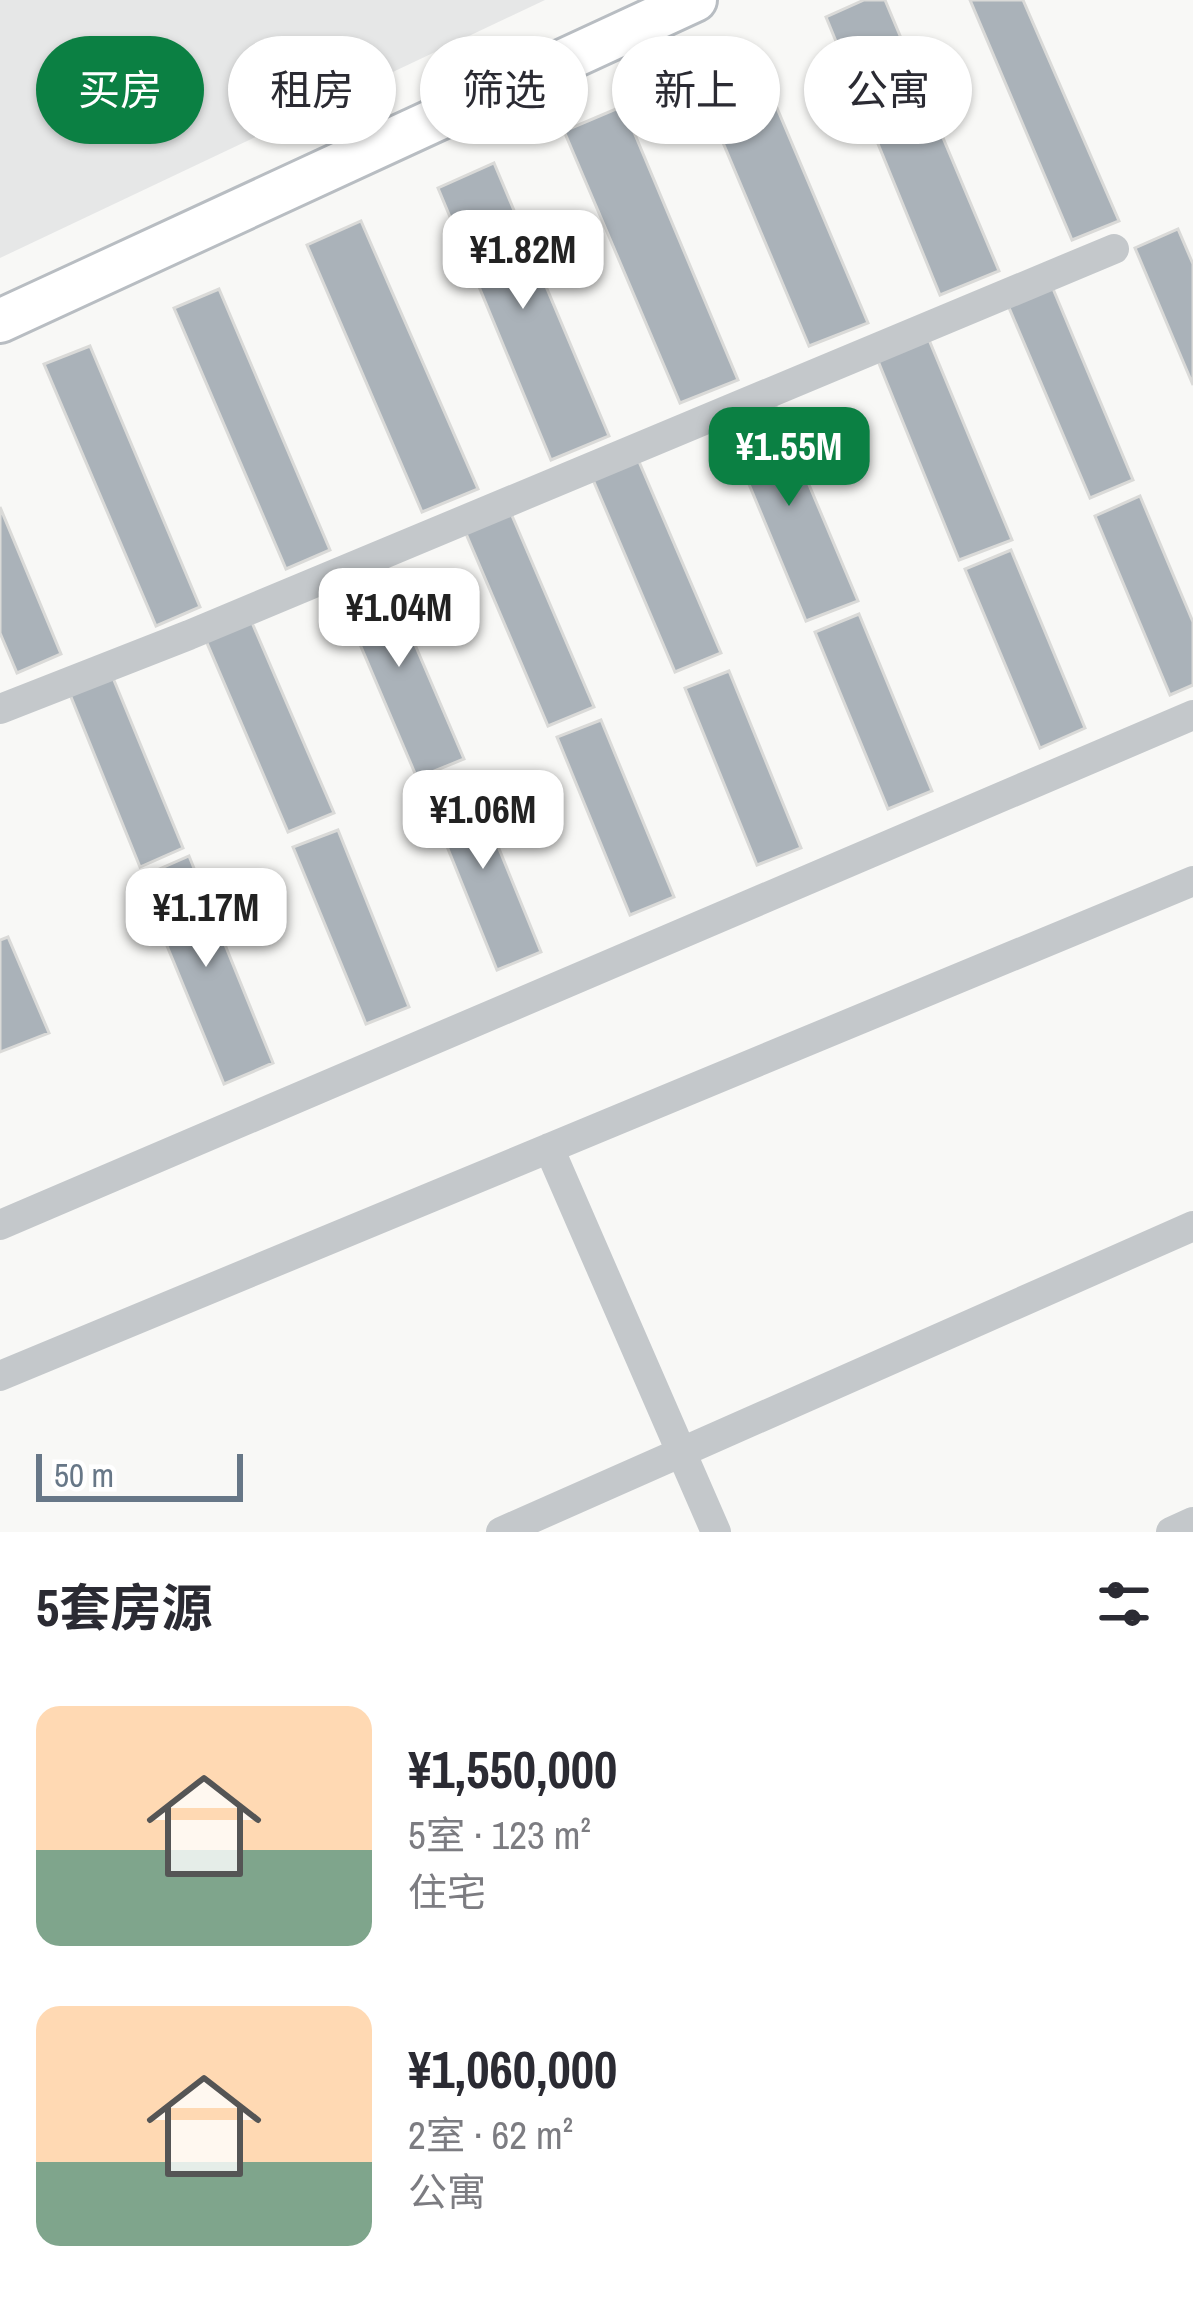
<!DOCTYPE html>
<html lang="zh">
<meta charset="utf-8">
<style>
:root{--surface:#fff;--page:#f2f2f3;--text:#2b2b33;--muted:#7c7c81;--accent:#0b8043}
body{margin:0;font-family:"Archivo Narrow","Noto Sans SC",sans-serif;background:var(--page);color:var(--text);height:100vh;display:flex;flex-direction:column;font-size:45px;white-space:nowrap}
*{box-sizing:border-box;margin:0}
p{font-size:39px;color:var(--muted)}
.icon{flex:none;width:66px;height:66px;fill:none;stroke:currentColor;stroke-width:2;stroke-linecap:round;stroke-linejoin:round}
.map{position:relative;height:1532px;overflow:hidden}
.side{display:flex;flex-direction:column;background:var(--surface);flex:1}
.side>*{flex:none}
.guide{position:absolute;left:36px;top:36px;width:1122px;height:108px;display:flex;gap:24px}
.scale{position:absolute;left:36px;bottom:30px;width:207px;box-sizing:border-box;padding-left:12px;border:6px solid #677787;border-top:0;font-size:33px;line-height:42px;white-space:nowrap;color:#677787;-webkit-text-stroke:9px #fff;paint-order:stroke}
.price{position:absolute;translate:-50% -102px;padding:0 27px;border-radius:24px;background:#fff;color:#222;font-size:39px;line-height:78px;filter:drop-shadow(0 3px 6px #0008)}
.price::after{content:'';position:absolute;left:50%;top:72px;width:36px;height:27px;margin-left:-18px;background:inherit;clip-path:polygon(0 0,100% 0,50% 100%)}
.price.active{background:var(--accent);color:#fff}
ul{padding:0;list-style:none}
li{display:flex;align-items:center;gap:36px;height:300px;padding:0 36px}
li span{display:grid;place-items:center;flex:none;width:336px;height:240px;border-radius:24px;color:#555}
li>.icon{margin-inline-start:auto}
span .icon{width:144px;height:144px;fill:#fffc;stroke-width:1}
li b{font-size:51px}
h2{display:flex;justify-content:space-between;align-items:center;height:144px;padding:0 36px;font-size:51px}
.chip{padding:0 42px;border-radius:54px;background:var(--surface);box-shadow:0 3px 9px #0004;font-size:42px;line-height:108px}
.chip.active{background:var(--accent);color:#fff}
.map>svg:first-child{display:block}
</style>
<div class="map">
<svg width="1193" height="1532" viewBox="0 0 1193 1532">
<rect width="100%" height="100%" fill="#f8f8f6"/>
<path fill="#e6e7e7" d="M0,0h545l-545,258z"/>
<path fill="#aab2b9" stroke="#dadad8" stroke-width="3" d="M864,0h21l114,271 -59,24 -114,-278z
M970,0h53l96,221 -47,19z
M752,49l116,274 -59,23 -115,-272z
M623,106l115,274 -58,23 -116,-272z
M494,163l115,273 -58,24 -113,-272z
M361,221l117,268 -56,23 -115,-267z
M1178,229l15,35v121l-58,-137z
M1051,284l82,196 -43,18 -83,-195z
M219,289l111,261 -44,19 -112,-261z
M927,335l85,205 -53,20 -83,-204z
M90,346l110,261 -44,19 -112,-262z
M772,397l86,204 -52,20 -85,-204z
M637,457l84,196 -46,19 -84,-197z
M1140,496l53,126v63l-23,10 -75,-179z
M0,507l61,147 -44,19 -17,-40z
M510,511l84,196 -46,19 -84,-197z
M1011,550l74,178 -45,20 -75,-179z
M380,563l84,196 -47,19 -84,-197z
M859,614l73,177 -44,18 -73,-177z
M250,618l84,195 -46,19 -84,-196z
M729,671l72,177 -44,17 -72,-177z
M111,673l72,175 -43,19 -71,-175z
M601,720l73,177 -44,18 -73,-178z
M469,775l72,177 -44,18 -72,-178z
M338,830l71,177 -43,17 -73,-177z
M189,856l84,207 -49,21 -85,-206z
M8,937l41,96 -49,19v-112z"/>
<g fill="none" stroke-linecap="round" stroke-linejoin="round">
<g stroke="#b8bdc2" stroke-width="48">
<path id="secondary" d="M0,321l695,-321"/>
</g>
<path stroke="#c4c8cb" stroke-width="30" d="M0,709l189,-74 925,-386
M549,1148l167,384
M0,1225l1193,-510
M0,1376l1193,-495
M501,1532l692,-306
M1171,1532l22,-10"/>
<use href="#secondary" stroke="#fff" stroke-width="42"/>
</g>
</svg>
<div class="scale">50 m</div>
<b class="price" style="left:523px;top:312px">¥1.82M</b>
<b class="price active" style="left:789px;top:509px">¥1.55M</b>
<b class="price" style="left:399px;top:670px">¥1.04M</b>
<b class="price" style="left:483px;top:872px">¥1.06M</b>
<b class="price" style="left:206px;top:970px">¥1.17M</b>
<div class="guide">
<a class="chip active">买房</a>
<a class="chip">租房</a>
<a class="chip">筛选</a>
<a class="chip">新上</a>
<a class="chip">公寓</a>
</div>
</div>
<section class="side">
<h2>5套房源<svg class="icon" aria-label="filters" viewBox="0 0 24 24"><path d="M4 7h16M4 17h16"/><circle cx="9" cy="7" r="2"/><circle cx="15" cy="17" r="2"/></svg></h2>
<ul>
<li><span style="background:linear-gradient(#ffd9b3 60%,#7fa58c 0)"><svg class="icon" aria-label="home" viewBox="0 0 24 24"><path d="M3 11l9-7 9 7M6 9v11h12V9"/></svg></span><div><b>¥1,550,000</b><p>5室 · 123 m²</p><p>住宅</p></div></li>
<li><span style="background:linear-gradient(#ffd9b3 65%,#7fa58c 0)"><svg class="icon" aria-label="home" viewBox="0 0 24 24"><path d="M3 11l9-7 9 7M6 9v11h12V9"/></svg></span><div><b>¥1,060,000</b><p>2室 · 62 m²</p><p>公寓</p></div></li>
</ul>
</section>
